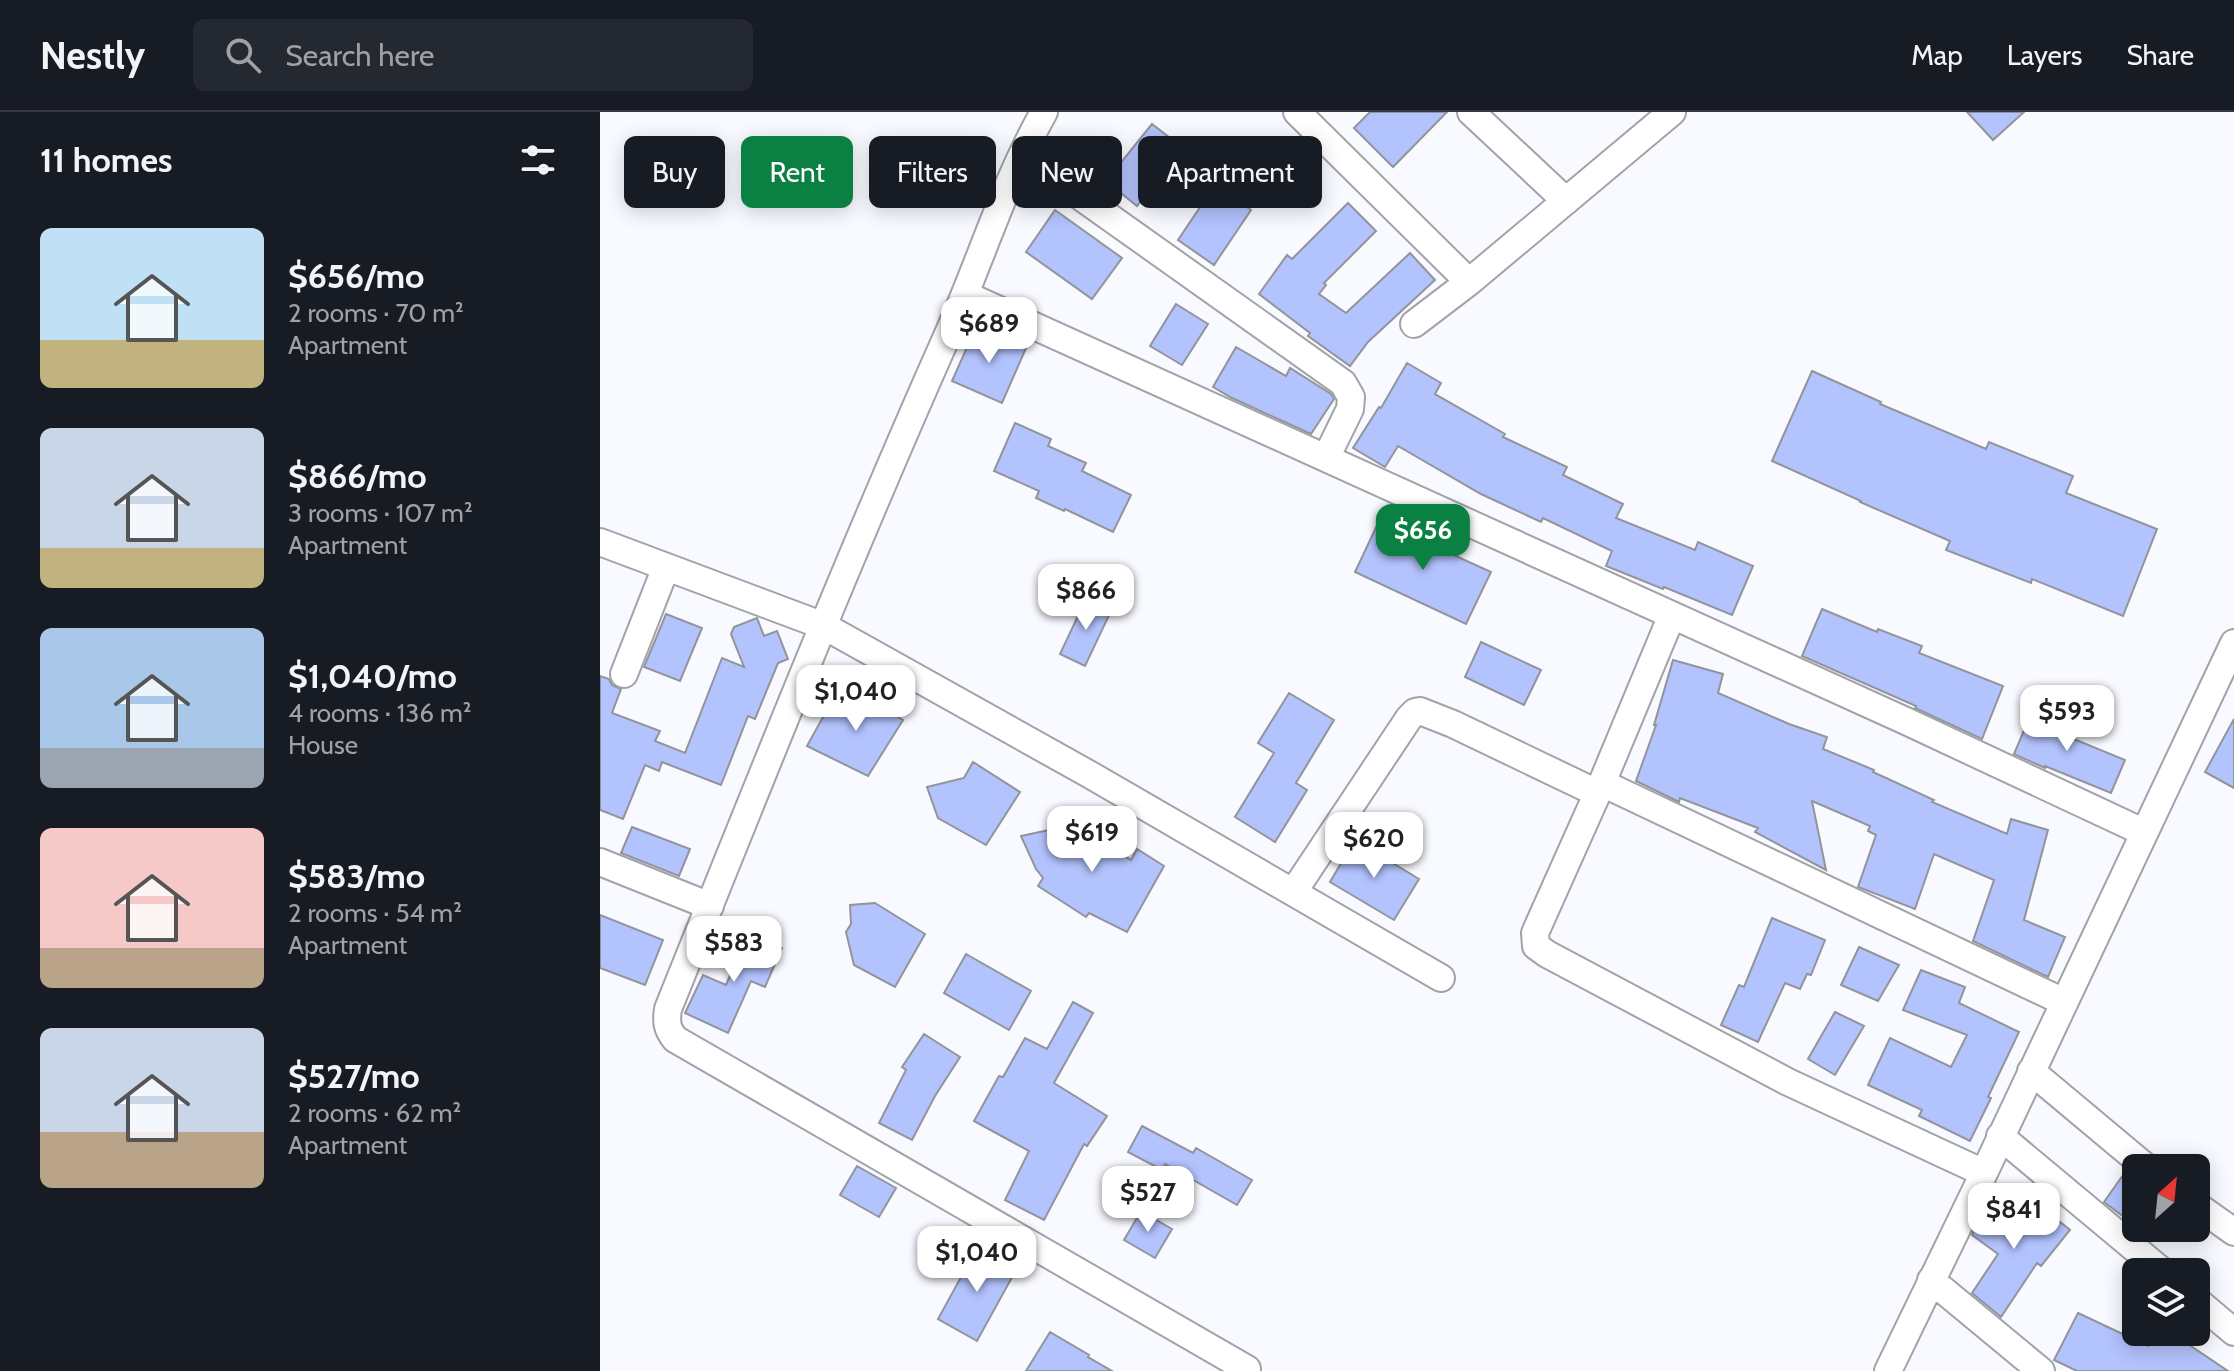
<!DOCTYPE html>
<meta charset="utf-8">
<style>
:root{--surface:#171b24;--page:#242831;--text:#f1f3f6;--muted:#9ea1a6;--line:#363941;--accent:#0b8043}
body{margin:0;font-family:Cabin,sans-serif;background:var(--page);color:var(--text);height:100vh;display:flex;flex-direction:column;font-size:30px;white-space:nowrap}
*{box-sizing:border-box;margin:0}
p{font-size:26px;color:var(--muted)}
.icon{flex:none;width:44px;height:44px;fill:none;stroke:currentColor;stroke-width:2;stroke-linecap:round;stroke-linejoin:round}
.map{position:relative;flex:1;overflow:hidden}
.panel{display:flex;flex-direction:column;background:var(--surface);width:600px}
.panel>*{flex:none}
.guide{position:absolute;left:24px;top:24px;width:760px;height:72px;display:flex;gap:16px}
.needle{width:52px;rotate:27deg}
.tools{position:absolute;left:1522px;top:1042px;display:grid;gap:16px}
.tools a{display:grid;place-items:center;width:88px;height:88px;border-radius:12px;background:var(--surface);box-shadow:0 4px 20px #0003;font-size:40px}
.price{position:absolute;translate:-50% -68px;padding:0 18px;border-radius:16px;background:#fff;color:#222;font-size:26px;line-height:52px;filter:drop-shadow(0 2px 4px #0008)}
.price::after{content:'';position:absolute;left:50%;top:48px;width:24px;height:18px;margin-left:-12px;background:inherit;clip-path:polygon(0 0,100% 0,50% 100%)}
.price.selected{background:var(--accent);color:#fff}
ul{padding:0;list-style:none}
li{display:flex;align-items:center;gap:24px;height:200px;padding:0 40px}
li span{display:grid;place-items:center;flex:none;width:224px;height:160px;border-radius:12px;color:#555}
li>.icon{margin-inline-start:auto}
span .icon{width:96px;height:96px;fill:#fffc;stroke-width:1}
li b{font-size:34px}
h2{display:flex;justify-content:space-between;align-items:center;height:96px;padding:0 40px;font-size:34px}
.tag{padding:0 28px;border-radius:12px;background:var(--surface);box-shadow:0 4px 20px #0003;font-size:28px;line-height:72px}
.tag.selected{background:var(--accent);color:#fff}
header{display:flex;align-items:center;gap:48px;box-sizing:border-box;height:112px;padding:0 40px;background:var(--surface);border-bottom:2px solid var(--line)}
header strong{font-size:38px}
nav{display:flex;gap:44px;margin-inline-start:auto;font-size:28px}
.search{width:560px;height:72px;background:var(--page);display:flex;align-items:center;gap:20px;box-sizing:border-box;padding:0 28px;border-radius:12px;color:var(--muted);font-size:30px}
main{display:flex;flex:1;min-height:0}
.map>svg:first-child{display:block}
</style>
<header>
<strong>Nestly</strong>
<div class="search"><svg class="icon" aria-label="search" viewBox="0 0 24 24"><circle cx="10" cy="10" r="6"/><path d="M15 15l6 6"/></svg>Search here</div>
<nav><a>Map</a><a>Layers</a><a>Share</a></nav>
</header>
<main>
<section class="panel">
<h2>11 homes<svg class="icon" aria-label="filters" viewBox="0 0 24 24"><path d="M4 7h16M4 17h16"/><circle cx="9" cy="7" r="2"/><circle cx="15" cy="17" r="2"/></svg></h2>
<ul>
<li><span style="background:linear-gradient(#bfe0f5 70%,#c2b280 0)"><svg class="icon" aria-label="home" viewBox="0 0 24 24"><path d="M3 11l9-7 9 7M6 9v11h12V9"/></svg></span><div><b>$656/mo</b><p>2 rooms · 70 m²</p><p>Apartment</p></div></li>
<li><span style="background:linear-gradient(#c9d6e8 75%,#c2b280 0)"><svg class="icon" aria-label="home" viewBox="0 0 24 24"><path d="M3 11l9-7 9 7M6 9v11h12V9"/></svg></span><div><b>$866/mo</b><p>3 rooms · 107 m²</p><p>Apartment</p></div></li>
<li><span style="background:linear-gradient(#a9c7e8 75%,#9aa5b1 0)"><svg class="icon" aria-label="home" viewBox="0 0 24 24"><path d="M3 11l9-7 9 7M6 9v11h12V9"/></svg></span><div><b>$1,040/mo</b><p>4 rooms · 136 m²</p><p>House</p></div></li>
<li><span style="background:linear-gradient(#f6c9c9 75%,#b9a48a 0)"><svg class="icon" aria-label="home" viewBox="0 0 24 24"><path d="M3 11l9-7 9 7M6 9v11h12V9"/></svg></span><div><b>$583/mo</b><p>2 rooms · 54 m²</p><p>Apartment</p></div></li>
<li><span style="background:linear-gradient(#c9d6e8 65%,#b9a48a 0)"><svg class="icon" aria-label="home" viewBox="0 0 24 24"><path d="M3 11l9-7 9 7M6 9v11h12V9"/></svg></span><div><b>$527/mo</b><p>2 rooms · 62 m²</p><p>Apartment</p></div></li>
</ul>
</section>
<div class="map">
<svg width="1634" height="1259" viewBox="0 0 1634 1259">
<rect width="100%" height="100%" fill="#f9faff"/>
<path fill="#b3c3fe" stroke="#929499" stroke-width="2" d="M770,0h77l-54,55 -39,-39z
M1367,0h57l-31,28z
M552,12l31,24 -46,58 -31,-25z
M615,73l36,25 -37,55 -36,-25z
M748,91l28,28 -52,52 2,2 -7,9 27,19 64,-60 25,27 -67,62 -18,24 -42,-30 2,-3 -51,-39 28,-39 5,4z
M455,98l67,48 -30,41 -66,-47z
M576,192l32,20 -26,41 -32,-19z
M376,215l50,21 -24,55 -50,-22z
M636,235l50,29 4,-8 41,26 3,5 -23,35 -79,-36 -19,-11z
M807,251l34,20 -6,11 70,40 -2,3 64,30 -4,8 60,29 -7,14 79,32 3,-8 55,24 -21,49 -68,-28 -1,2 -57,-23 6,-15 -69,-33 -2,4 -60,-28 -83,-48 -13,21 -32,-19 26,-41 2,1z
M1212,259l69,31 -1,2 106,45 3,-7 84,34 -7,17 91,36 -34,87 -91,-37 -1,4 -85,-33 4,-9 -90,-39 1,-1 -89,-40z
M415,311l36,16 -3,7 38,17 -4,8 49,24 -18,37 -48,-23 -1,2 -28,-13 3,-7 -45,-20z
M779,409l112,51 -25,52 -111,-52z
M486,487l25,12 -26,55 -25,-12z
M1222,497l55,23 1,-3 44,17 -3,7 84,33 -21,53 -67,-31 1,-2 -114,-50z
M66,502l36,14 -22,53 -36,-14z
M157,506l7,18 13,-5 11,28 -10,4 -23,56 -7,-3 -27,69 -59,-23 -3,9 -14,-6 -22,54 -23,-9v-134l9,3 3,6 9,4 -9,24 48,18 -5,10 30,12 37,-95 22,9 -13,-33 3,-7z
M881,530l60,28 -17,35 -59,-28z
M1073,548l50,14 -5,19 71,31 38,13 -4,12 51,21 -1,2 61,28 -2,2 75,32 4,-15 37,11 -24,90 41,17 -17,40 -75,-36 21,-61 -60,-26 -19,55 -57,-22 18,-52 -8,-4 2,-5 -58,-25 14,69 -71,-38 3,-4 -78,-30 -1,4 -43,-21 20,-56h-2z
M258,580l45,28 -35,56 -61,-30 21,-38 4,3 7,-12 4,3 3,-5 7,4z
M689,581l45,27 -38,63 11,7 -32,52 -40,-25 39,-64 -16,-10z
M1433,597l31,12 -5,12 66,27 -14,33 -66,-27v2l-31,-14z
M1634,607v69l-29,-16z
M373,650l47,30 -34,53 -48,-27 -11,-31 37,-9z
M471,710l60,38 6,-11 27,17 -37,66 -38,-19 -3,4 -48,-31 5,-8 -7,-9 -15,-33 28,-6z
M32,715l58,22 -11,27 -58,-23z
M755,728l64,39 -25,41 -64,-38z
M275,791l50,31 -30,53 -41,-22 -8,-33 5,-8 -1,-19z
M0,803l63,25 -18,45 -45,-17z
M1172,806l53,22 -14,35 -4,-1 -7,15 -15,-6 -27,59 -37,-17 18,-40 5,2z
M148,821l34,15 -17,39 -14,-6 -23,52 -43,-20 18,-38 23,10z
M1259,835l40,18 -21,36 -37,-16z
M366,842l65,37 -22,39 -65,-37z
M1321,858l44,17 -6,16 60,29 -31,65 3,1 -21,43 -51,-25 3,-6 -54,-25 22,-47 61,29 16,-32 -64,-25z
M473,890l20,11 -39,70 53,33 -20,30 -3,-2 -40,76 -39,-20 24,-49 -55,-30 25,-45 4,1 22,-39 22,11z
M1235,900l29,14 -29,49 -27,-16z
M324,922l36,23 -25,39 -23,44 -33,-17 27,-53 -4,-3z
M542,1014l51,27 3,-5 56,32 -15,25 -72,-41 -3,6 -34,-18z
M257,1054l39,22 -17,29 -39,-22z
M1526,1059l10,9v46l-32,-24z
M1390,1086l34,24 14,-18 32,26 -29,36 -4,-3 -36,54 -29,-24 26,-39 -26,-19z
M541,1099l31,18 -17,29 -31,-18z
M377,1136l39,22 -39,71 -39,-22z
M1478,1201l70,33 9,-14h13l58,39h-151l-23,-11z
M450,1220l39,23 -1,2 24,14h-86z"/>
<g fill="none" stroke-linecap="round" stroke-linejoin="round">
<g stroke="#a2a3a9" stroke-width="30">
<path id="minor" d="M444,0c-40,71 -63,148 -96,222 -99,222 -189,449 -280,675 -2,13 -1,20 7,30l572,330
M697,0l172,170
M871,0l95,89
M422,43l321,228 8,14 -1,12 -24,49
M366,183l942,427 235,110
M814,212l55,-42 203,-170
M0,430l224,84 263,147 354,205
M1072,503l-70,168 -67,150 1,13 11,8 241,128 196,91
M24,562l42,-107
M1002,671l462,219
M0,750l110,44
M694,779l115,-173 6,-6 5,-1 33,13 144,69
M1431,959l116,97
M1400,1024l163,136
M1596,1093l38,27
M1331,1168l110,91
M1596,1188l38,32
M1288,1259l96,-198 250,-530"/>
</g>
<use href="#minor" stroke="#fff" stroke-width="26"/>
</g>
</svg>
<div class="tools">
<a><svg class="needle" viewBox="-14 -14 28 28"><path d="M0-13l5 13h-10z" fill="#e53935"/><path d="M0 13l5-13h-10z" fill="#9ea1a6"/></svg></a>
<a><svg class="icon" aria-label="layers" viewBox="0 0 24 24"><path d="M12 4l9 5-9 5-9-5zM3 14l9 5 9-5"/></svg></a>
</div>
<b class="price" style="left:389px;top:253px">$689</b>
<b class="price selected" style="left:823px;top:460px">$656</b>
<b class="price" style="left:486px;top:520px">$866</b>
<b class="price" style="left:256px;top:621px">$1,040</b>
<b class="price" style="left:1467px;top:641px">$593</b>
<b class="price" style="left:492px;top:762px">$619</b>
<b class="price" style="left:774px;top:768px">$620</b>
<b class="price" style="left:134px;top:872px">$583</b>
<b class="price" style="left:548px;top:1122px">$527</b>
<b class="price" style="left:1414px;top:1139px">$841</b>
<b class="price" style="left:377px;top:1182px">$1,040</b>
<div class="guide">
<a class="tag">Buy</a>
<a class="tag selected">Rent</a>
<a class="tag">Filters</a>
<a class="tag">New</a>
<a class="tag">Apartment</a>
</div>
</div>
</main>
